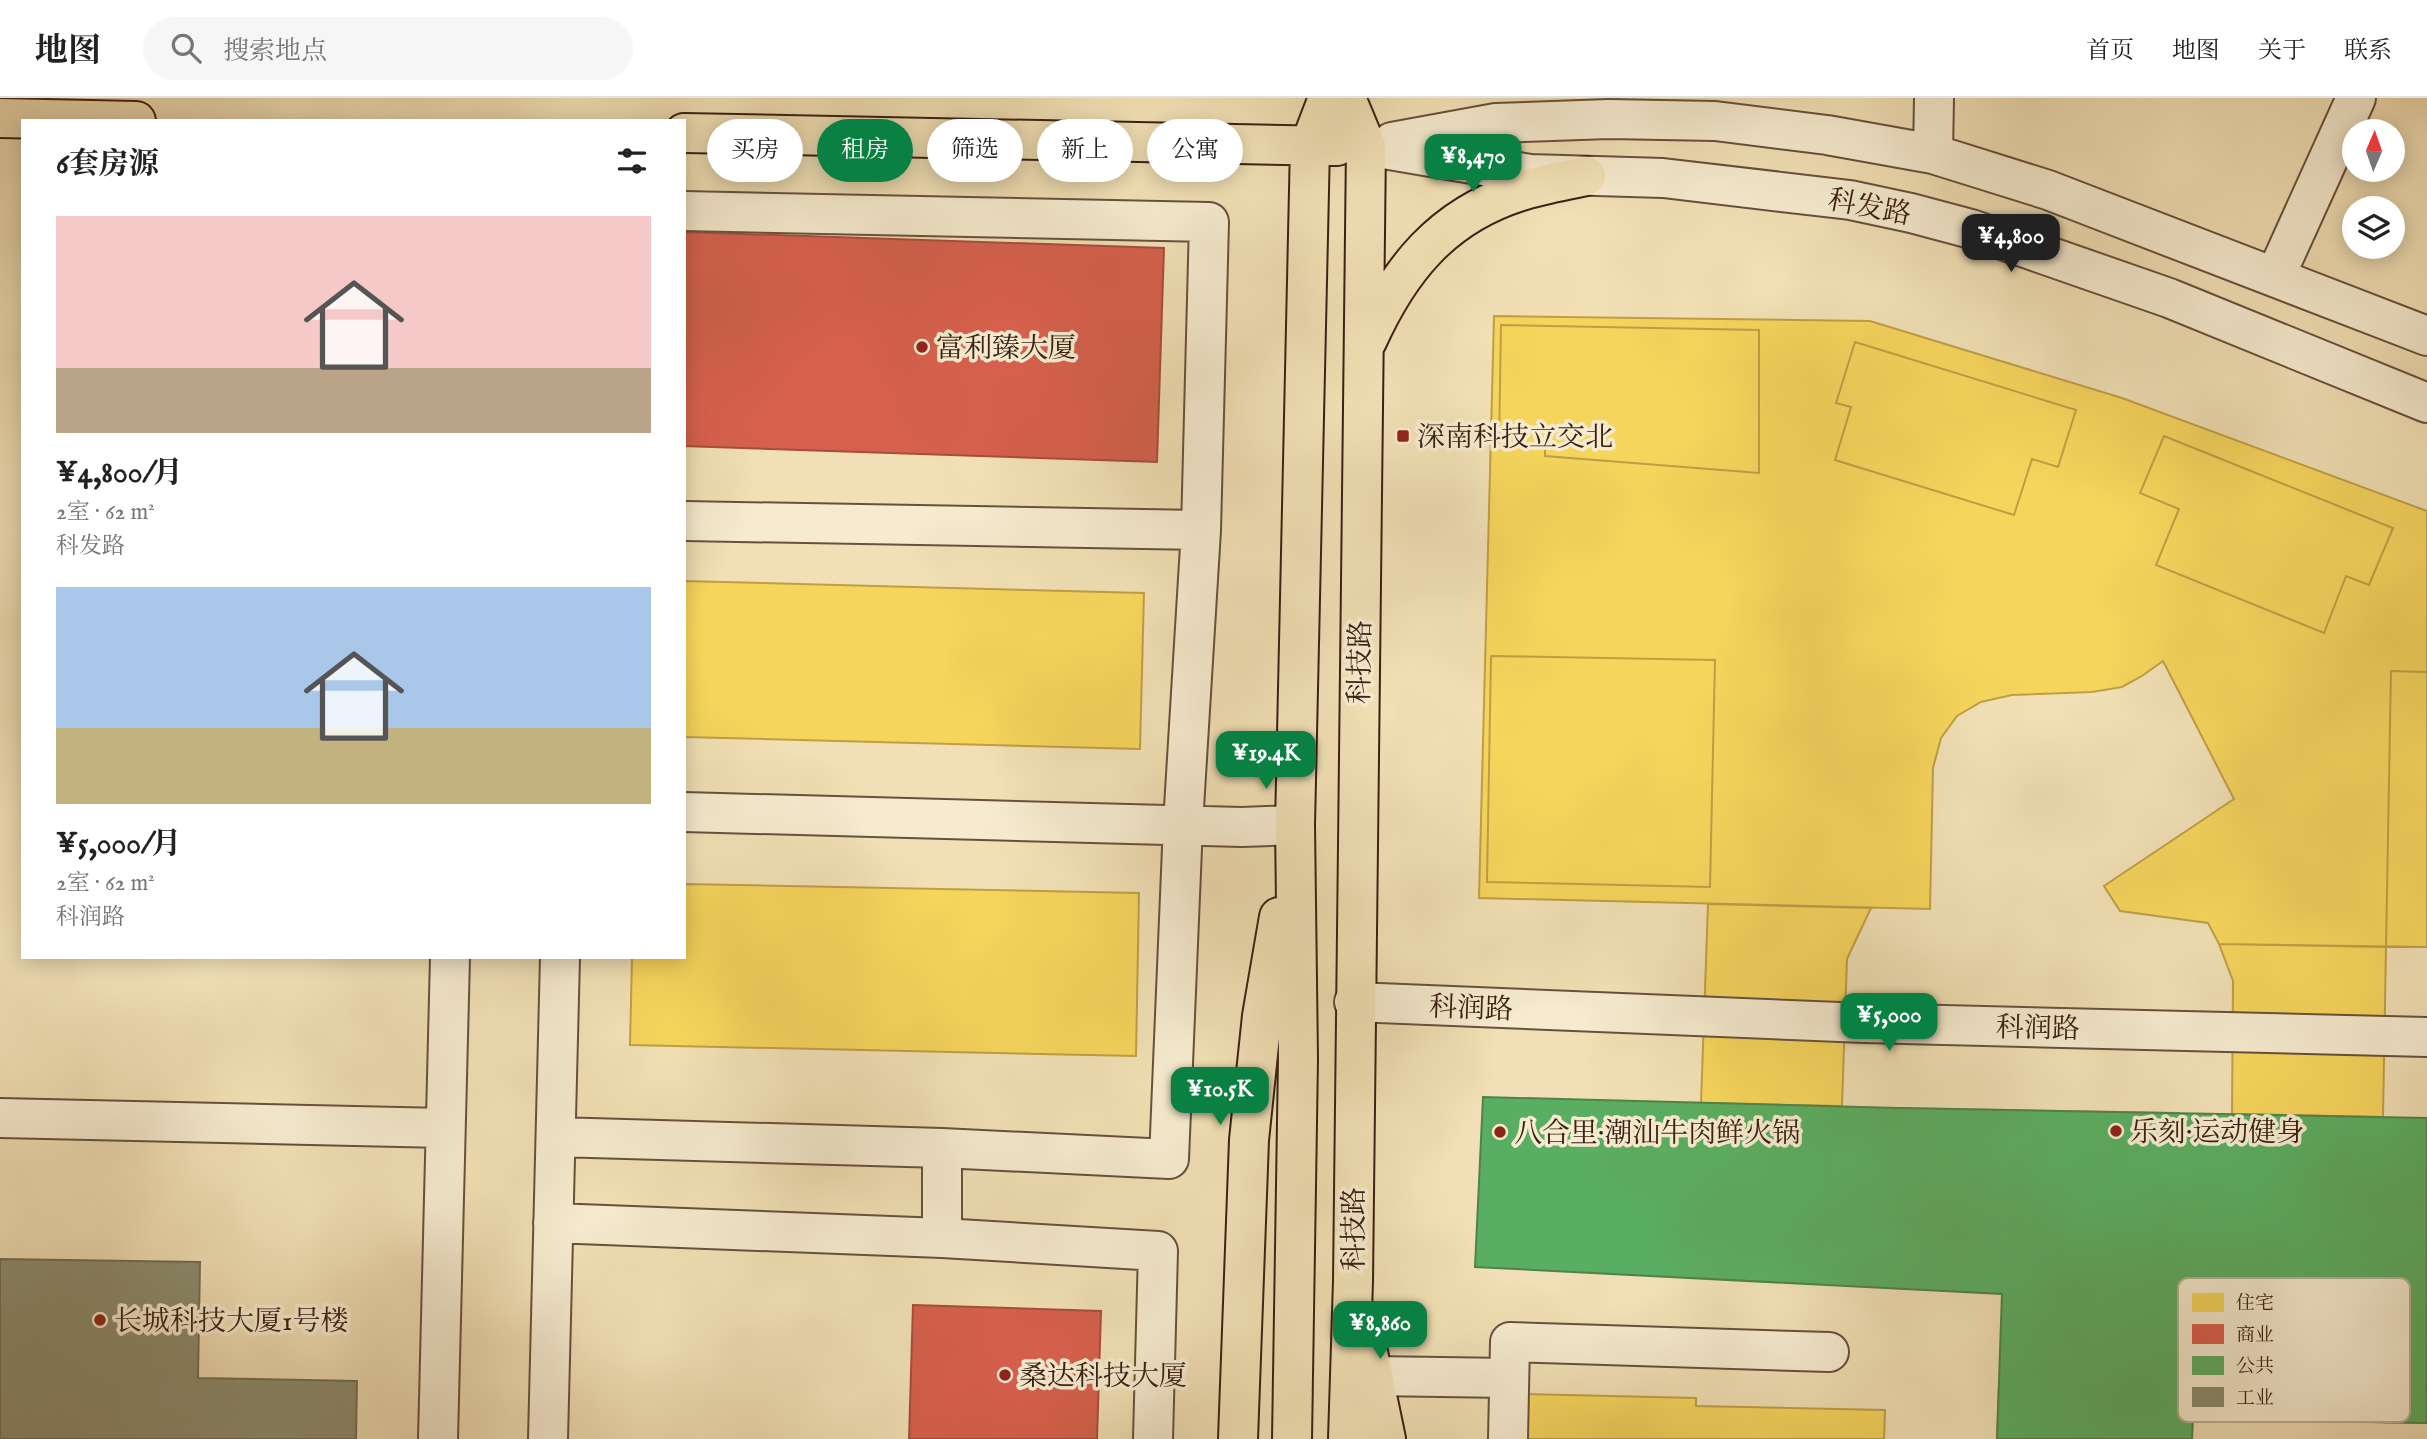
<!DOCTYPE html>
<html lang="zh">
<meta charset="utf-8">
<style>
:root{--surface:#fff;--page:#f6f6f6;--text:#222;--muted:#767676;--line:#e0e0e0;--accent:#0b8043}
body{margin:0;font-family:"IM FELL English","Noto Serif SC",serif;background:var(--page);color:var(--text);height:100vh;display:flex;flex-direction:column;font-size:26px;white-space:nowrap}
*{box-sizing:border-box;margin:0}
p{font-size:23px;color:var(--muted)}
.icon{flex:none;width:38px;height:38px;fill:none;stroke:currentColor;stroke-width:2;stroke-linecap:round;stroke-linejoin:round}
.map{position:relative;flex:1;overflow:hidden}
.drawer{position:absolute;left:21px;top:21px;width:665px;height:840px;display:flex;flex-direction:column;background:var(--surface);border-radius:0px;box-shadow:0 4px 18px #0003}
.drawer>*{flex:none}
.hud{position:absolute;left:707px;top:21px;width:665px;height:63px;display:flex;gap:14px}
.needle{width:46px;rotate:2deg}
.fabs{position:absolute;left:2342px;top:21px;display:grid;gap:14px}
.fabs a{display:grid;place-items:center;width:63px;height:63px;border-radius:50%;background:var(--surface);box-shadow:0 4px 18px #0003;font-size:35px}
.price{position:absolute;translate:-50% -60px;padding:0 16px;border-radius:14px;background:var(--accent);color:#fff;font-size:23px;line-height:46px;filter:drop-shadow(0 2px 4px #0008)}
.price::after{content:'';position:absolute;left:50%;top:42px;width:21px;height:16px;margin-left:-10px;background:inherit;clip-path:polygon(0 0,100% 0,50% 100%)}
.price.on{background:#222;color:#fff}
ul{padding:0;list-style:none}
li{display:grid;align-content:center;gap:14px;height:371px;padding:0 35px}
li span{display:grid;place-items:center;height:217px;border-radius:0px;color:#555}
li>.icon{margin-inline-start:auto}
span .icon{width:126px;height:126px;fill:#fffc;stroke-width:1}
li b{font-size:30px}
h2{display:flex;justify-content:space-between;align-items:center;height:84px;padding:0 35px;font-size:30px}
.chip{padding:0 24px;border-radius:32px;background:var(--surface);box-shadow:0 4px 18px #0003;font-size:24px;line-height:63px}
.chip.on{background:var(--accent);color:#fff}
header{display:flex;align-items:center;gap:42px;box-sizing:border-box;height:98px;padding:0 35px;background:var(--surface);border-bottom:2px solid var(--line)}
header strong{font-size:33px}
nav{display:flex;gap:38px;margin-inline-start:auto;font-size:24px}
.search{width:490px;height:63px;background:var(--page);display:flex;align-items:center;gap:18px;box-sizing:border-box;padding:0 24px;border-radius:38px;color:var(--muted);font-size:26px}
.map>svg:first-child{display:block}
</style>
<header>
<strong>地图</strong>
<div class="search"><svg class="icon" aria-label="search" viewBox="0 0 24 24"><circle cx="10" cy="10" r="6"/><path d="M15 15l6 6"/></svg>搜索地点</div>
<nav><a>首页</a><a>地图</a><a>关于</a><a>联系</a></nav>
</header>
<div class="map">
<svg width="2427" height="1341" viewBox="0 0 2427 1341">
<rect width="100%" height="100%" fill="#f1e0b5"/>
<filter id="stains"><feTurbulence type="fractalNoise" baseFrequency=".00286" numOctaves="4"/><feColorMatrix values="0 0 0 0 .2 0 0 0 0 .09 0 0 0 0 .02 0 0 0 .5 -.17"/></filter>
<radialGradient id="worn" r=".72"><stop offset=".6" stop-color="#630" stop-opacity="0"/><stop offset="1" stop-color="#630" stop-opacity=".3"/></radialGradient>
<path fill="#f6d55c" stroke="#be9f46" stroke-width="2" d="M1494,218l376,5 252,77 305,113v436l-208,-3 -11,-21 -88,-12 -16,-25 130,-87 -71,-138 -21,15 -20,11 -30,5 -80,3 -31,7 -24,14 -16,22 -8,30 -3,141 -451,-11z
M1501,227l258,5v143l-214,-17v-9l-46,-1z
M1855,244l221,68 -18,57 -26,-8 -18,56 -179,-55 16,-53 -15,-4z
M2164,338l229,92 -24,57 -23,-9 -22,57 -168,-68 23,-56 -39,-16z
M684,483l460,12 -4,156 -456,-12z
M1491,558l224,4 -5,227 -223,-5z
M2391,573l36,1v275h-41z
M684,786l455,9 -3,163 -506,-11 2,-88h52z
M1708,806l163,4 -24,51 -5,147 -141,-3z
M2219,846l167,3 -3,170 -151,-3 1,-133z
M1898,1010l281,5 -3,121 -280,-5z
M1486,1019l253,6 -1,148 -255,-51z
M2282,1187l145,13v125l-147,-2z
M1999,1286l126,5 -5,50h-123z
M1522,1296l174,4v8l189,4 -1,29h-363z"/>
<path fill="#d6604d" stroke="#a74d3c" stroke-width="2" d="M684,134l480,16 -7,214 -473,-16z
M913,1207l188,6 -4,128h-188z"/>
<path fill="#5aae61" stroke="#50834a" stroke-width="2" d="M1483,999l415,11 529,10v305l-234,-4 -1,20h-195l5,-145 -527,-27z"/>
<path fill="#8c8c6e" stroke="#736c53" stroke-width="2" d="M0,1161l200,3 -2,116 159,3 -1,58h-356z"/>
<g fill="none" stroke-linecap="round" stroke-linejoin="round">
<g stroke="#68503c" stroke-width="42">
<path id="minor" d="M1392,44l104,-19 113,-4 106,2 112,14 106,19 115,36 379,146
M1366,48l164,28 133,4 187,22 61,13 60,16 198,69 258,105
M1933,56l1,-56
M2275,179l81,-179
M684,423l517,9
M684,714l558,15 53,-2
M1354,904l510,21 563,14
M0,1020l444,10
M556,1039l386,11 227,11 14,-335 18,-294 8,-308 -525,-11
M942,1050v90
M553,1125l389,15 216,13 -5,188
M1373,1278l136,2
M438,1341l12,-482
M548,1341l12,-482
M1508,1341l2,-97 319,10"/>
</g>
<g stroke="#3a2013" stroke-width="42">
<path id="major" d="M1346,0l20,48 -13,1135 -5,158
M0,20l136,3
M684,35l653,13
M1367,243c32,-71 74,-124 151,-149 22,-7 45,-11 68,-16
M1365,1240l21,101
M1238,1341l11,-299 13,-124 17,-99
M1292,1341l6,-380 -3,-234 15,-680 18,-47"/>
</g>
<use href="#minor" stroke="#f6ebcf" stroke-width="38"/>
<use href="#major" stroke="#f1e0b5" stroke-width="38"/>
</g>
<g fill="#8f2418" stroke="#f6ebcf" stroke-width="2.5">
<circle cx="922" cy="249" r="7"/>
<rect x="1396" y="331" width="14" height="14" rx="3.5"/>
<circle cx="2116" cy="1033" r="7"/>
<circle cx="1500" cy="1034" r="7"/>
<circle cx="100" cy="1222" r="7"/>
<circle cx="1005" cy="1277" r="7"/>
</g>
<g text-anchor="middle" stroke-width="7" stroke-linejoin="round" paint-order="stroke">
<g font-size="28" fill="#3a2013" stroke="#f6ebcf">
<text transform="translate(1870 108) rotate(11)" y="10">科发路</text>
<text transform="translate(1359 564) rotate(-89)" y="10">科技路</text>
<text transform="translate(1471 909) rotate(2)" y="10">科润路</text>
<text transform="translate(2038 929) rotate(1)" y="10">科润路</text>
<text transform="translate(1353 1131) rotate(-90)" y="10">科技路</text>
</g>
<g font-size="28" fill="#3a2013" stroke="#f6ebcf" text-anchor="start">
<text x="936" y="259">富利臻大厦</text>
<text x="1417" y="348">深南科技立交北</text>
<text x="2130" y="1043">乐刻·运动健身</text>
<text x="1514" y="1044">八合里·潮汕牛肉鲜火锅</text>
<text x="114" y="1232">长城科技大厦1号楼</text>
<text x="1019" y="1287">桑达科技大厦</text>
</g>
</g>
<rect x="2178" y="1180" width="232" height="144" rx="10" fill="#f6ebcf" stroke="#beae97" stroke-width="2"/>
<rect x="2192" y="1195" width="32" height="19" fill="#f6d55c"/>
<rect x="2192" y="1226" width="32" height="20" fill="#d6604d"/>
<rect x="2192" y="1258" width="32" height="19" fill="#5aae61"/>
<rect x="2192" y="1289" width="32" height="20" fill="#8c8c6e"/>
<g font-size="19" fill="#3a2013">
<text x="2236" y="1211">住宅</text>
<text x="2236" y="1243">商业</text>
<text x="2236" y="1274">公共</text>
<text x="2236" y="1306">工业</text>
</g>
<rect width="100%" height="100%" filter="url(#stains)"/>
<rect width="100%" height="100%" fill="url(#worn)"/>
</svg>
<div class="fabs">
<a><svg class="needle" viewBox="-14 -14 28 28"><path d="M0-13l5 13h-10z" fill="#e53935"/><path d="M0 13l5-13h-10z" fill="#767676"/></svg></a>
<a><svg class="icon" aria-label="layers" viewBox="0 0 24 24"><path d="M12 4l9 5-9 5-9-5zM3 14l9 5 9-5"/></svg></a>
</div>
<b class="price" style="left:1473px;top:96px">¥8,470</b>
<b class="price on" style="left:2011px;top:176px">¥4,800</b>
<b class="price" style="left:1266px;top:693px">¥19.4K</b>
<b class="price" style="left:1889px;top:955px">¥5,000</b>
<b class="price" style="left:1220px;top:1029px">¥10.5K</b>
<b class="price" style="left:1380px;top:1263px">¥8,860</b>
<div class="hud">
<a class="chip">买房</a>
<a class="chip on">租房</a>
<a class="chip">筛选</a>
<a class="chip">新上</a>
<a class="chip">公寓</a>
</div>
<section class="drawer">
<h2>6套房源<svg class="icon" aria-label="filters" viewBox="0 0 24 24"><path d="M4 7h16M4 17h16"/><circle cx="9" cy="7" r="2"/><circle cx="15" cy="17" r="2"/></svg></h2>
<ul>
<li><span style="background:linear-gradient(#f6c9c9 70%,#b9a48a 0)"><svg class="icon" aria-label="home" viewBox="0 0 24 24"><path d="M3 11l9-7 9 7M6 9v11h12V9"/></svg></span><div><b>¥4,800/月</b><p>2室 · 62 m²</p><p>科发路</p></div></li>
<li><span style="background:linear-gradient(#a9c7e8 65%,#c2b280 0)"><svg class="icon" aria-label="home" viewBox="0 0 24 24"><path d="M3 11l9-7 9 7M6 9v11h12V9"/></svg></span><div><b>¥5,000/月</b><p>2室 · 62 m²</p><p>科润路</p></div></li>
</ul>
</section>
</div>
